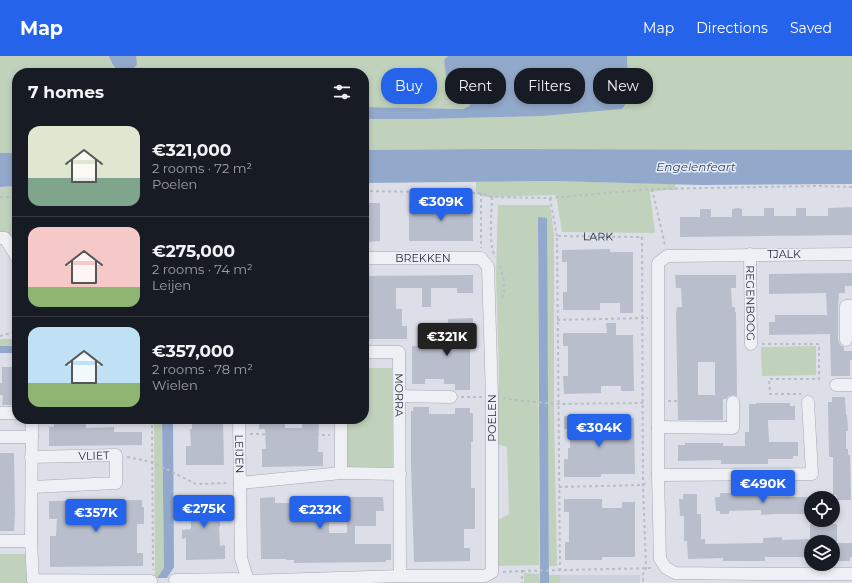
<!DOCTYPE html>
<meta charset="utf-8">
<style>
:root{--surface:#171b24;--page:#20242c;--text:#f1f3f6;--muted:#9ea1a6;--line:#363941;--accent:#2563eb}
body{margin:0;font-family:Montserrat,sans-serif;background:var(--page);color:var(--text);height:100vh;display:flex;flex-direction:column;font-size:15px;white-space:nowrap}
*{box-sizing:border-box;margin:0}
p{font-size:13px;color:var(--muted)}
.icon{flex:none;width:22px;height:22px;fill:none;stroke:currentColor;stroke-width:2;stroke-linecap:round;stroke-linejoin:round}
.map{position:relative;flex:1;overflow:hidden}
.details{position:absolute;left:12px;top:12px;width:357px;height:356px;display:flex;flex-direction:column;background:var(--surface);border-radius:16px;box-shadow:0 2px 6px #0003}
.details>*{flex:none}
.guide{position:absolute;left:381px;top:12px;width:380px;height:36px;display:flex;gap:8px}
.fabs{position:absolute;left:804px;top:435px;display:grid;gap:8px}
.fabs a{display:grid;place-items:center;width:36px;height:36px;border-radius:50%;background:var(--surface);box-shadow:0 2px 6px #0003;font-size:20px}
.price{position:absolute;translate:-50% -34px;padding:0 9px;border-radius:4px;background:var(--accent);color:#fff;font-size:13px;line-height:26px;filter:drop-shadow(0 1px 2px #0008)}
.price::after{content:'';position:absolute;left:50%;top:24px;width:12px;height:9px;margin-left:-6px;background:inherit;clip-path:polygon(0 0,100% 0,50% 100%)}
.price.current{background:#222;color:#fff}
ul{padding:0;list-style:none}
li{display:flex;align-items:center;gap:12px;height:100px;padding:0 16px}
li+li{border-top:1px solid var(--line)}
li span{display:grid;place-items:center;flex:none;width:112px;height:80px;border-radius:12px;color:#555}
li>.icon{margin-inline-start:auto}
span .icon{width:48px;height:48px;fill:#fffc;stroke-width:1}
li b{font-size:17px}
h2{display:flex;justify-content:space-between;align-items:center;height:48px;padding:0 16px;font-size:17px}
.chip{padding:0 14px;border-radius:16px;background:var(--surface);box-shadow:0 2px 6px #0003;font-size:14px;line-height:36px}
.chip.current{background:var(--accent);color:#fff}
header{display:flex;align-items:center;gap:24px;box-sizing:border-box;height:56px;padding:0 20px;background:var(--accent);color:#fff}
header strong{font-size:19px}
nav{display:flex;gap:22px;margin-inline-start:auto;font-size:14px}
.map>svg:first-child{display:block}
</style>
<header>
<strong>Map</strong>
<nav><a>Map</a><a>Directions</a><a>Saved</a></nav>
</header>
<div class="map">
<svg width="852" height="527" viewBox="0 0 852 527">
<rect width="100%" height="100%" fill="#dcdfe7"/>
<path fill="#cdd2dd" d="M554,519h86v8h-85z"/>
<path fill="#c0d2bc" d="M0,0h448l-4,5c1,5 1,14 4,18 7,10 20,14 22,27l-7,3 -99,-2v-34h-347v80h-17z
M627,0h225v94l-364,-1 -124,1v-31h63l115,-3 87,-17z
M553,125l122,3 1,6h-10l-16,2 5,41 -93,-1 -6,-37 -69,2 -11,-3v-12z
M17,130v53l-2,-2 -15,-1v-49z
M498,149h52l4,29v177l3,155h-8l-2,-253 -9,-95 1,347 -43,1 2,-46 11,-6 -2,-67 -10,-3 2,-74 -3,-96z
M0,283h14l-1,7h-13z
M816,290v29l-54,1 -1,-29z
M364,312h28l1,102 -48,-1v-50h19z
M154,363h8l2,149 -7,10h-6l4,-5z
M0,498h26l1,29h-27z
M524,517l15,1 1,9h-16z
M549,519h11v8h-11z"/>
<path fill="#93a9cb" d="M109,0h27l1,8c-5,8 -9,9 -18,9l-7,-10z
M448,0h179l2,43 -7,10 -80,7 -115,3h-63v-12l99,2 7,-3c-2,-13 -16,-17 -22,-27 -3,-4 -3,-13 -4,-19z
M488,93l364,1v34l-151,1 -148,-4 -189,2v-33z
M0,97h17v33l-17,1z
M538,161l9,1 2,365h-9z
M0,290h13v7h-13z
M162,363h11l1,148 -7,11h-10l7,-10z"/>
<path fill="#b8becb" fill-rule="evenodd" d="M367,147h13v38l-13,1z
M409,147h64v38h-64z
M852,151v28l-172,2v-20h20v-8h11v8h21v-8l6,-1 4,1v7h22v-8h10v8h22v-8h10v8h22v-8z
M610,193v3h23v61h-13v-10h-20v7h-37v-18h4v-30h-5v-12z
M852,217v13h-7v7h-6l-1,13v34l2,5 4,2v4h8v9h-2v16h-19l-1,-42 -61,1v-13h6v-7h52l-1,-22 -57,1v-20z
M473,219v18h-16v-5h-26v19h-9v-19h-26v21h6v17h5v13h-43v-63z
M675,219h61v13h-5l1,19h3v5h1l1,84 -4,-1 -4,1 -3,3h-3v21h-45l-2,-107 1,-6h5l-1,-19h-5zM698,306h17v33h-17z
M473,262v31h-3v41h-15v-6h-11v-5h-19v5h-13v-38h26v-2h10v-25z
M606,267h10v12h17l1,56h-13v-5h-20v7l-37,1 -1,-18h5v-30h-5v-13h44z
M2,311h14v38h-14l1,-10h-3v-12h2z
M832,341h13l1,18h1l1,16h-2v18h2v6h2l1,45h-14v-5h-4v-38h-4l-1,-55h4z
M756,347h34v3h5v14h-27l1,22h29v14h-5v3h-25v5h-47v-4l-43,1v-16h7v-2h38v3h22v-14h4v-28h7z
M413,351h16v7h26v-6h15v5h3v29h-2v46h4v41h-11v19h6v13l-56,1 -3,-97v-54h2z
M564,360h37v12h17l4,-10h12l1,56h-34v3h-37v-18h4v-11h2v-19h-6z
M53,363h33v9l28,-1v5h28v13l-93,1v-19h5z
M192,363h31l1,46h-38v-19h5l-1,-17h2z
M259,363h15v5h11v4h17v-9h17l-1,33h5v14l-61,1v-18h4l-1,-20h-6z
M0,397h14l1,61 -1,17h-14z
M720,437h42l1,4h48v17h-38l-12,1v-5l-32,1v3h-9v-3h-4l-1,-14h5z
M683,438h14v20h4v25h4v5l58,-1v-5l19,-1v3l28,-1v-15h27v18h-26v15h-46v4h-42v-3l-35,1 -1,-18h-3v-25h-4l-1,-17h4z
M275,441v6h19v-3l47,-1v-2h42l1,14h-8v15h-21v18h36v16h-5v2l-92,1v-3h-8v-1h-25l-1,-61zM329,458h18v19h-18z
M186,442h38v18h-4v11h-1l1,19 5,-1v14l-39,1v-22l-4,1v-9l9,-1v-17h-5z
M564,443h38v9h20v-6h13v55h-33v3h-37v-18h4v-30h-5z
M142,444v7h2v17h-7v29h6v13l-93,1v-31h6l1,-17h-8v-18z
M833,487h19v14h-2v4h-17z"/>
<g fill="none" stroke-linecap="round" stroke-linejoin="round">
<g stroke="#a5a9b5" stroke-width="13">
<g id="minor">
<path d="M0,182h5l12,20"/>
<path id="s2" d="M750,198l1,90"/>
<path d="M852,198l-185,2 -9,7v212l2,84 6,9 9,5 83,1h94"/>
<path d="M846,284v-34h6"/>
<path id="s3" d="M364,296h35l1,224"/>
<path d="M836,329h16"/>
<path d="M399,340l52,1"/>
<path d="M0,357h17"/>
<path id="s4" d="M239,363l2,139 7,23v2"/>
<path d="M658,371l75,1v-26"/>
<path d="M0,381h32"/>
<path id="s5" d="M31,401l85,-2v28l-84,4"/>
<path d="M341,417v-54"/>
<path d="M658,419l154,-1 -4,-72"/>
<path d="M240,427l101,-10 59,1"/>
<path d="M0,485h31l2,39 118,1"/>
<path d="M31,485l1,-122"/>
<path d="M175,524l60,-1 13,2 152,-5h85l7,-4v-174l-4,-131 -7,-9h-117"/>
</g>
</g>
<g stroke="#babdc6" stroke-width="2" stroke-dasharray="3 3" stroke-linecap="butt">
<path d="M652,133l13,56"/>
<path d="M364,135l117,2 11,4 58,1 102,-9 167,-3 33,1"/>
<path d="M481,137v55"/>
<path d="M0,141h17"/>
<path d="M492,141c0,16 -4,45 3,60"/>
<path d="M550,142l7,38"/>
<path d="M500,210l4,15v13l-3,6"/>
<path d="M557,264l91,-2"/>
<path d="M0,280l17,-5"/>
<path d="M762,288h57v35h-50l1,15h31"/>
<path d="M461,341h21"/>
<path d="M503,342l20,3 36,3 84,-1"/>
<path d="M668,345l54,1"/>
<path d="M152,363l1,151"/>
<path d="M250,378l80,1"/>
<path d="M127,401l25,5 44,22 33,-1"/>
<path d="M559,431l84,-2 4,-3"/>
<path d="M522,515l131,-3"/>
<path id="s1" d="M560,515l-3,-335 85,1 1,248 3,83 -3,6v9"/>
<path d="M503,516l19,-1v12"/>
</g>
<use href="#minor" stroke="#eff0f5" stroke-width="12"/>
</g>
<g text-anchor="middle" stroke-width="3" stroke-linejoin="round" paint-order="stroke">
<g font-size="11" fill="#242c3f" stroke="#ebeef5">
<text dy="4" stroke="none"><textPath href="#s1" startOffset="376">LARK</textPath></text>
<text x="784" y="202">TJALK</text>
<text x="423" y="206">BREKKEN</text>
<text dy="4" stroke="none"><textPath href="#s2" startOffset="49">REGENBOOG</textPath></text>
<text dy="4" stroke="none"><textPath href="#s3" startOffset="78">MORRA</textPath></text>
<text transform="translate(492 362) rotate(-90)" y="4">POELEN</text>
<text dy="4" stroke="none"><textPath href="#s4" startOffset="35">LEIJEN</textPath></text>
<text dy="4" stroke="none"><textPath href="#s5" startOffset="63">VLIET</textPath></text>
</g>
<g font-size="12" font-style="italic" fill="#2b4676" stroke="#ebeef5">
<text x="696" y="115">Engelenfeart</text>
</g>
</g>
</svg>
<div class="fabs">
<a><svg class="icon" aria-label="locate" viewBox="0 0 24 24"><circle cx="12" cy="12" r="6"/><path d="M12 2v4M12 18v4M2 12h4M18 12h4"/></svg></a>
<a><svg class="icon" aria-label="layers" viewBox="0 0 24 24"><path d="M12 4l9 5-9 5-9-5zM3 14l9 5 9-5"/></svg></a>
</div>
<b class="price" style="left:441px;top:166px">€309K</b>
<b class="price current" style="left:447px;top:301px">€321K</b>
<b class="price" style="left:599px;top:392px">€304K</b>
<b class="price" style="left:763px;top:448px">€490K</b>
<b class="price" style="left:204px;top:473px">€275K</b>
<b class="price" style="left:320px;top:474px">€232K</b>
<b class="price" style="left:96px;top:477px">€357K</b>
<div class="guide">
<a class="chip current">Buy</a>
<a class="chip">Rent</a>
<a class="chip">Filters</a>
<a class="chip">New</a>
</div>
<section class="details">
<h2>7 homes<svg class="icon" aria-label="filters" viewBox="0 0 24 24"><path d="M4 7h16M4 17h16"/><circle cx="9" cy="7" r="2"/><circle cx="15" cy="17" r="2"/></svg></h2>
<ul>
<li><span style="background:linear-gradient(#dfe7d0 65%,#7fa58c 0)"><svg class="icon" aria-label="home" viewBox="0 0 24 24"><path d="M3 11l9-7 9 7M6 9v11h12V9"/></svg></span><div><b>€321,000</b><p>2 rooms · 72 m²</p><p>Poelen</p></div></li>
<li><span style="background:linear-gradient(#f6c9c9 75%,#8fb573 0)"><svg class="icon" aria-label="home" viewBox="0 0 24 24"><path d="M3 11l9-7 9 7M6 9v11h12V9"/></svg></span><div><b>€275,000</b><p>2 rooms · 74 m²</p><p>Leijen</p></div></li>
<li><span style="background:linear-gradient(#bfe0f5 70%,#8fb573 0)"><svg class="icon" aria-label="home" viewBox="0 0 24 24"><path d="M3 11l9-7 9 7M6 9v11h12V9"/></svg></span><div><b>€357,000</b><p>2 rooms · 78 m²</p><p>Wielen</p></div></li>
</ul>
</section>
</div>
